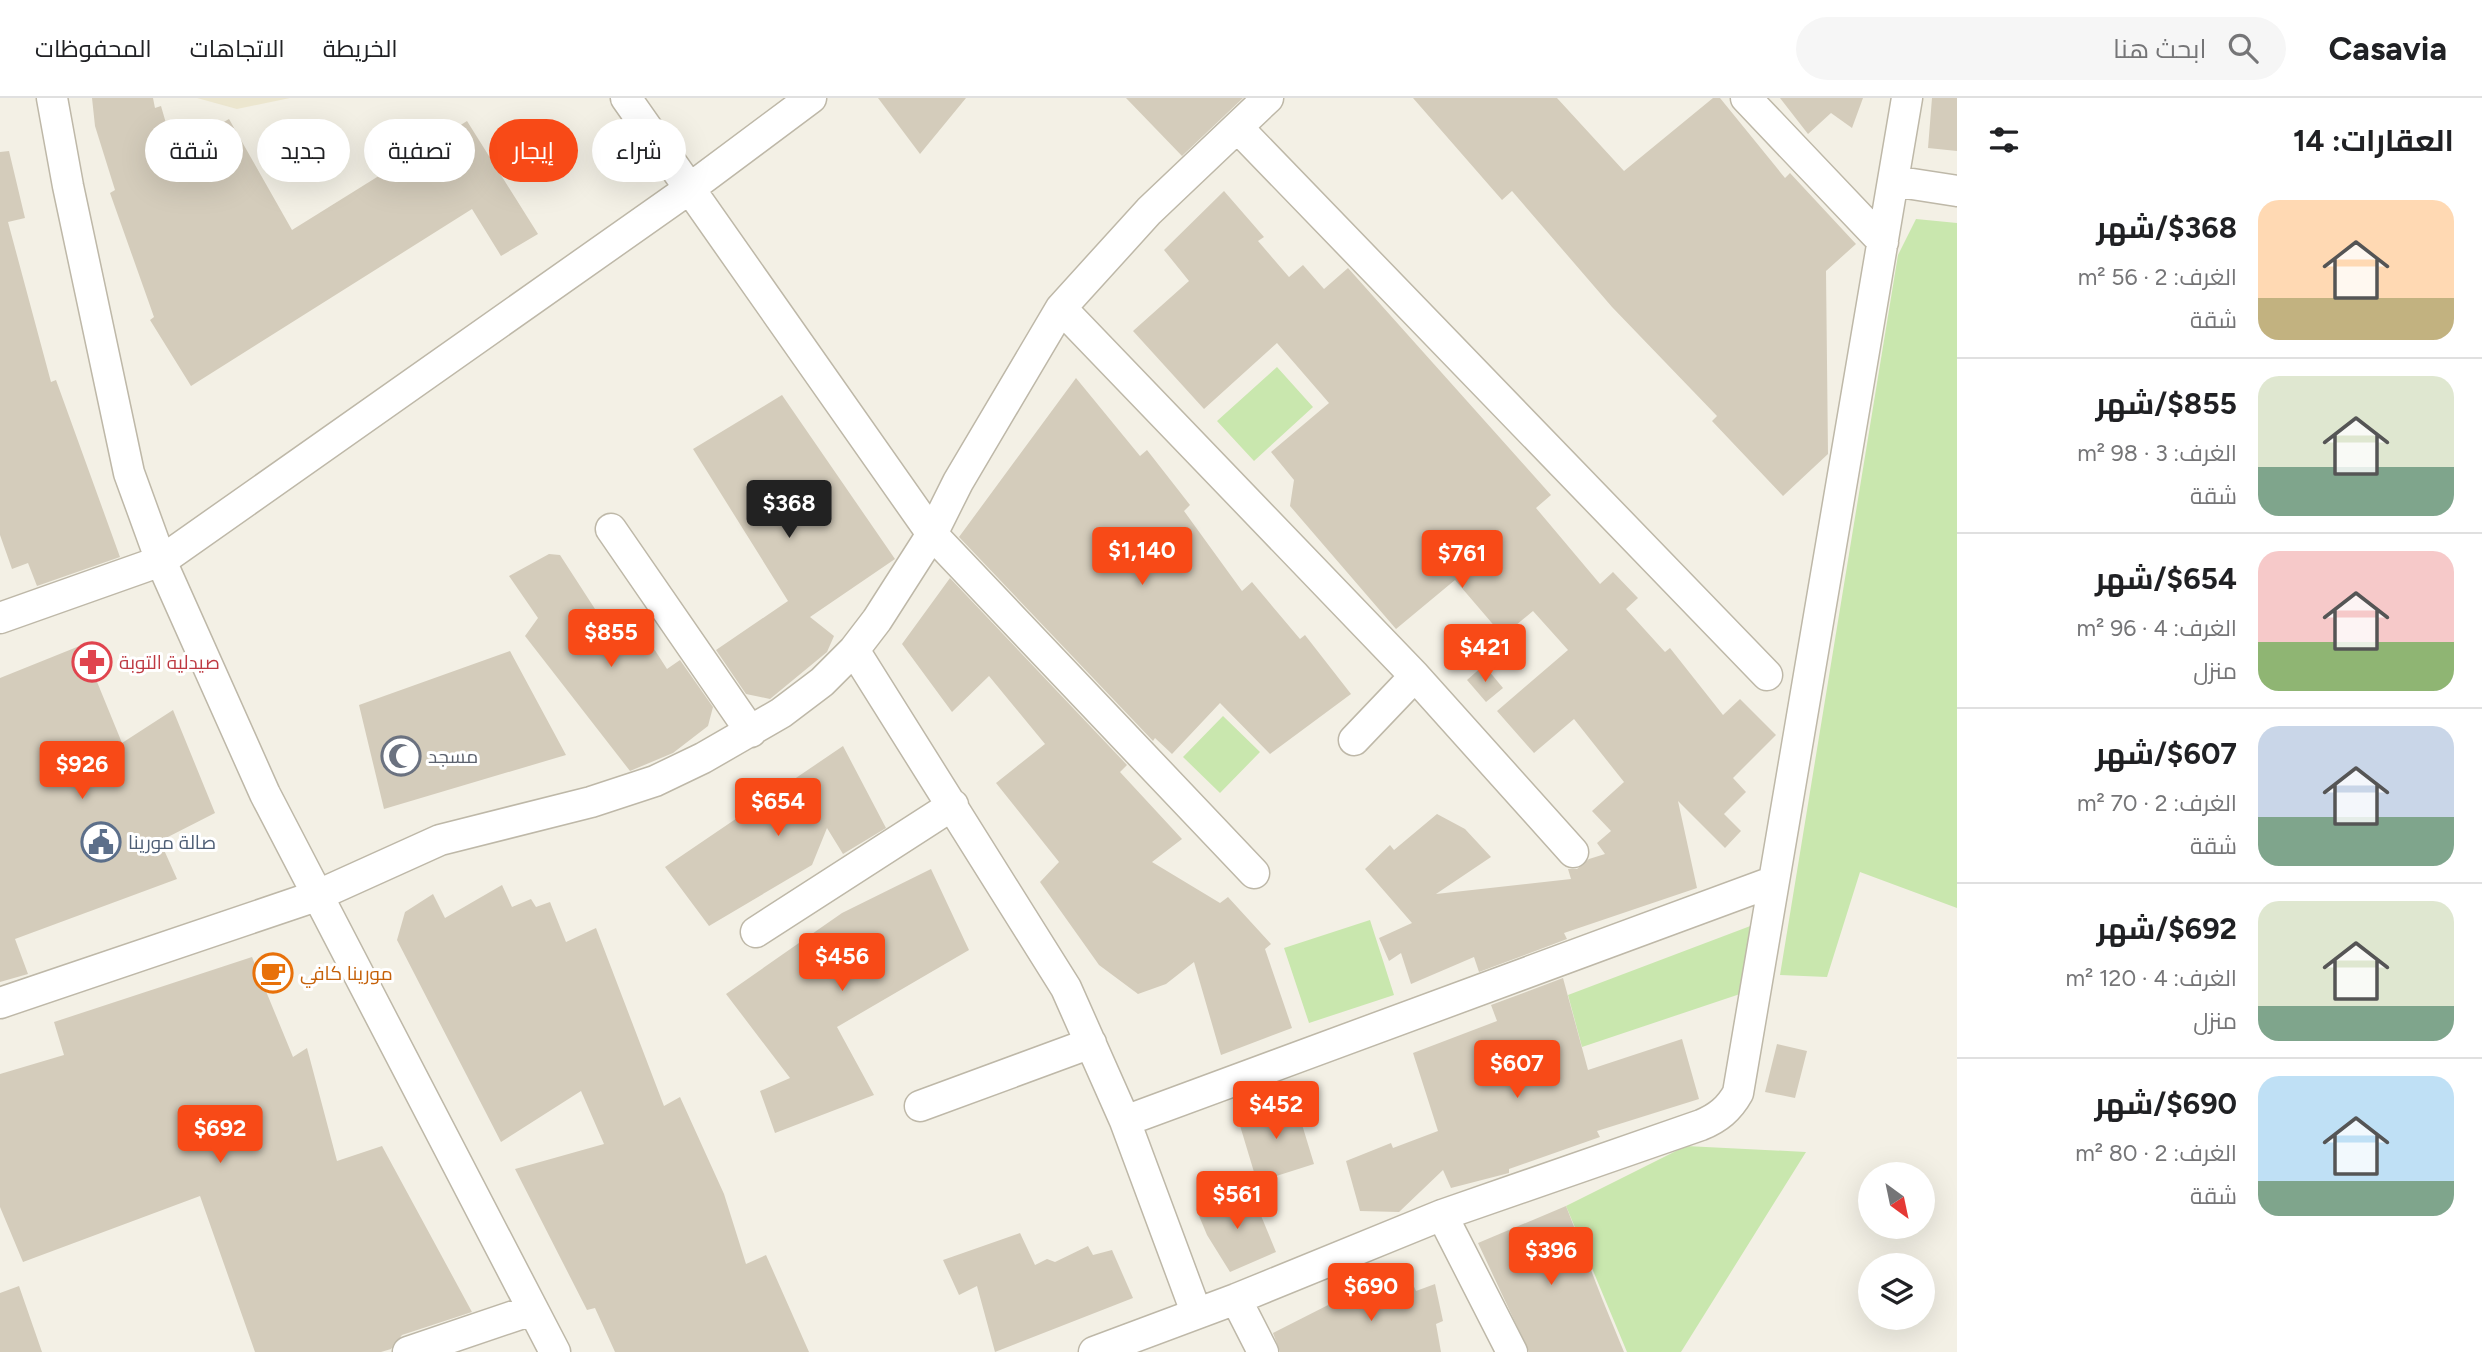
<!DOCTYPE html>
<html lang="ar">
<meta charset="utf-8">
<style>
:root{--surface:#fff;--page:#f6f6f6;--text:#202124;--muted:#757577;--line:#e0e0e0;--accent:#f84a17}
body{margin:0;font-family:Figtree,Cairo,sans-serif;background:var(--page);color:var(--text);direction:rtl;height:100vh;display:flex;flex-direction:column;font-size:26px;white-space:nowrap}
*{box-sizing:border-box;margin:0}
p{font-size:23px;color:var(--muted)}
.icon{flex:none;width:38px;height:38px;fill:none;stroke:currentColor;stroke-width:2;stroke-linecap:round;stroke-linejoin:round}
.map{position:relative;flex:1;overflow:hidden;direction:ltr}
.side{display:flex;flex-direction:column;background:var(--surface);width:525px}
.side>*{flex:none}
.hud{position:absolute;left:21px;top:21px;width:665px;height:63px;direction:rtl;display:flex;gap:14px}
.needle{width:46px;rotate:147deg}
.controls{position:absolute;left:1858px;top:1064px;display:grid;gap:14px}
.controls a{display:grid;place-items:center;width:77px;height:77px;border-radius:50%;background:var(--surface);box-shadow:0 7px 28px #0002;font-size:35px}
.price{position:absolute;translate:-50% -60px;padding:0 16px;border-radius:7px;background:var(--accent);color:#fff;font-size:23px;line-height:46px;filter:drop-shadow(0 2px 4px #0008)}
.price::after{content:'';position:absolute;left:50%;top:42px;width:21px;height:16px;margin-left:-10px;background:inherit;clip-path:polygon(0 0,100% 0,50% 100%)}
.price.selected{background:#222;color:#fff}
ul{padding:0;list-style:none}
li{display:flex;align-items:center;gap:21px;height:175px;padding:0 28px}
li+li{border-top:2px solid var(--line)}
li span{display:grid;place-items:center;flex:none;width:196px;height:140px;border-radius:21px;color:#555}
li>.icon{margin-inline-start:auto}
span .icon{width:84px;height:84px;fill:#fffc;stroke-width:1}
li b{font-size:30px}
h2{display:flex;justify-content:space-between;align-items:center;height:84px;padding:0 28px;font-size:30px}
.tag{padding:0 24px;border-radius:32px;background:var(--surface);box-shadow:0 7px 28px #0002;font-size:24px;line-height:63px}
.tag.selected{background:var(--accent);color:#fff}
header{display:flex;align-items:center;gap:42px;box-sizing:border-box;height:98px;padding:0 35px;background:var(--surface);border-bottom:2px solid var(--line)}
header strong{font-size:33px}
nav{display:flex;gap:38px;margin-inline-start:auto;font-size:24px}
.search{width:490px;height:63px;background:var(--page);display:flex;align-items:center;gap:18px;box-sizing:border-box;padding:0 24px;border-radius:38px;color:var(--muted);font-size:26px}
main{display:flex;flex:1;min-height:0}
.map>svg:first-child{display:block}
</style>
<header>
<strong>Casavia</strong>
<div class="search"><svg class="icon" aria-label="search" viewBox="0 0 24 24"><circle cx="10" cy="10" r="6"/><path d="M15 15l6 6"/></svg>ابحث هنا</div>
<nav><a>الخريطة</a><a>الاتجاهات</a><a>المحفوظات</a></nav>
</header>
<main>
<section class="side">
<h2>العقارات: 14<svg class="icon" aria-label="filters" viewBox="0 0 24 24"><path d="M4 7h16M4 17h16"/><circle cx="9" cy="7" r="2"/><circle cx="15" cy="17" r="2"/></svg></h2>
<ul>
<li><span style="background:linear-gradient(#ffd9b3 70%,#c2b280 0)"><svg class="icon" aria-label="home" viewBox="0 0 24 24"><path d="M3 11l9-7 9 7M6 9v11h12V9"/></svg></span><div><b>$368/شهر</b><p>الغرف: 2 · 56 m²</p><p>شقة</p></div></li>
<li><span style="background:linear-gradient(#dfe7d0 65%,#7fa58c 0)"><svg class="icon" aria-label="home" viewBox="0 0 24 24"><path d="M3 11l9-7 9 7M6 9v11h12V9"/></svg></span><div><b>$855/شهر</b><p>الغرف: 3 · 98 m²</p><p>شقة</p></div></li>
<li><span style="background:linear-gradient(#f6c9c9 65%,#8fb573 0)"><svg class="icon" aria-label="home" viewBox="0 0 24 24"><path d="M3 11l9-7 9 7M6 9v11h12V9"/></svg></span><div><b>$654/شهر</b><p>الغرف: 4 · 96 m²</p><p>منزل</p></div></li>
<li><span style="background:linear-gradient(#c9d6e8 65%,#7fa58c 0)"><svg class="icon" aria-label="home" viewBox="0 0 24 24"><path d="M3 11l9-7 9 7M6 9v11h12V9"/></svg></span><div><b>$607/شهر</b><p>الغرف: 2 · 70 m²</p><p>شقة</p></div></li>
<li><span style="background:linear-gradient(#dfe7d0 75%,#7fa58c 0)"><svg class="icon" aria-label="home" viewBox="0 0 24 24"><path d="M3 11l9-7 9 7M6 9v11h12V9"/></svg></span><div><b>$692/شهر</b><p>الغرف: 4 · 120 m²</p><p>منزل</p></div></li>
<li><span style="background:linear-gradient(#bfe0f5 75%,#7fa58c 0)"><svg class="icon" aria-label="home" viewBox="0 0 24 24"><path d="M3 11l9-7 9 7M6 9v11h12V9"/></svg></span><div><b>$690/شهر</b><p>الغرف: 2 · 80 m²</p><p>شقة</p></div></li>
</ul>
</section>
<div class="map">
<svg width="1957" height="1254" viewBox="0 0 1957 1254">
<rect width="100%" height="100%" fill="#f3f0e5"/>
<path fill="#ece6cf" d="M197,0h93l-53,11z"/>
<path fill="#c9e7ae" d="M1916,121l41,4v685l-97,-36 -33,105 -47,-2 118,-720z
M1277,269l36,40 -59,54 -37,-40z
M1223,618l37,36 -40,41 -37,-36z
M1370,822l24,75 -85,28 -25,-75z
M1753,827l-13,69 -158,53 -14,-52z
M1686,1048l120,6 -125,200h-54l-61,-146z"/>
<path fill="#d4ccbb" d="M92,0h61l2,10 6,-2 13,45 55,-32 63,111 175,-109 71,113 -37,22 -29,-47 -281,177 -41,-66 4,-3 -44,-124 5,-3 -20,-64z
M878,0h88l-46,56z
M1126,0h117l-61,58z
M1413,0h144l67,73 89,-73h7l65,80 5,-5 66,71 -30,27 2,183 -45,42 -71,-75 5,-5 -105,-109 -100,-116 -10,9z
M1780,0h83l-11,30 -21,-15 -23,21z
M1932,0h25v53l-29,-3z
M9,53l16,67 -17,4 43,160 5,-2 64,177 -83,29 -9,-23 -16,6 -12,-34v-383z
M1224,93l40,46 -6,4 31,36 14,-12 21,24 24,-21 203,227 -15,13 64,76 13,-12 25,26 -12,11 39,43 5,-4 53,67 17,-16 36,36 -43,43 13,14 -22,22 17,17 -16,17 -47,-47 19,87 -133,45 3,6 -88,33 -5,-15 -63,27 -10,-31 -12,8 -10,-23 33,-15 -47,-54 25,-24 4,5 43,-36 28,15 26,28 -55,37 135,-15 -3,-10h9l12,-10 16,-5 -8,-11 14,-12 -19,-20 32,-29 -50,-63 -40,34 -37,-42 71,-61 -35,-39 -30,25 -48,-56 -59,49 -106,-123 4,-26 -23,-28 58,-49 -52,-60 -73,66 -71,-78 56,-50 -25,-31z
M1076,280l64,78 7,-6 43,55 -6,6 58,80 10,-9 48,57 5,-4 46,59 -81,60 -50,-51 -48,51 -17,-16 -2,3 -194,-204z
M782,297l113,164 -85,58 24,19 -7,16 -57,47 -24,-5 -30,-44 72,-49 -95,-152z
M549,456l11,1 46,71 25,-13 36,56 13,-9 33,47 -5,19 -35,27 -43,18 -105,-135 13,-18 -29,-42z
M950,480l177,187 -7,7 62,67 -30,23 68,41 8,-6 43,47 -6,5 27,79 -71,27 -27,-93 -28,22 -28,10 -39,-29 -59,-83 19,-20 -63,-79 49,-39 -56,-68 -37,36 -50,-68z
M82,547l40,98 51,-33 42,103 -55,28 17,38 -162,60 13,35 -28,8v-304z
M510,553l56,104 -182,54 -25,-104z
M1484,567l19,23 -17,14 -19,-22z
M843,648l43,82 -43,26 -16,-26 -15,37 -103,61 -44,-59z
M931,771l38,81 -132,77 37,68 -99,38 -15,-42 30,-13 -64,-84 116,-81z
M502,787l10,22 19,-8 5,8 14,-5 16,40 30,-14 68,178 16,-9 44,97 22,70 20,-9 43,97h-194l-20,-44 -8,2 -72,-141 89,-25 -23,-53 -80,51 -104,-202 8,-28 28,-18 12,24z
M252,859l41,100 14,-9 30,113 45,-15 90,166 -70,23 -11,14 -10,3h-126l-55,-156 -177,66 -23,-55v-133l64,-19 -10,-33z
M1563,880l25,92 94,-31 17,60 -102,32 3,6 -91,32v4l-58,15 -8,-18 -44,42 -39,-1 -14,-50 45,-18 2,5 45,-17 -25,-78 84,-32 -6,-16z
M1777,946l30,7 -12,47 -30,-6z
M1294,1000l20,66 -57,18 -19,-63z
M1250,1091l26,63 -46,20 -23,-37 -10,-24z
M1566,1108l37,95 21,51h-95l-51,-109z
M1020,1135l15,32 12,-6 8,3 33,-16 5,9 19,-5 21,48 -138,54 -18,-66 -18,9 -16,-35z
M1408,1176l8,17 19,-7 8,37 -7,3 5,28h-161l-7,-19 63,-32 2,5z
M19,1188l23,66h-42v-59z"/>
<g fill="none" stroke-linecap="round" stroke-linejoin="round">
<g stroke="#beb8a8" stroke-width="33">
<path id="minor" d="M52,0l16,88 61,287 32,88 104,233 290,558
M626,0l306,436 322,339
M1746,0l137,144
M1238,30l529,547
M1893,83l64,10
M1061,210l354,368 158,176
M611,431l140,203
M0,520l161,-57 528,-372 122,-91
M854,552l212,338 59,133 71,191
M1354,642l61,-64
M756,834l197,-127
M0,905l316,-107 124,-56 151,-38 64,-21 48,-23 78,-45 41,-31 32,-32 23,-30 55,-86 26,-52 103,-174 88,-97 119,-113
M920,1008l171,-63
M1125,1023l647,-239
M1442,1117l70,137
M1236,1201l27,53
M408,1254l124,-42
M1094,1254l142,-53 206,-84 259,-90c17,-7 28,-16 37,-32l169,-995"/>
</g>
<use href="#minor" stroke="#fff" stroke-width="30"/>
</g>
<defs>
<g id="pharmacy-ring" transform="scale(2.0125)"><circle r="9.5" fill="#fff" stroke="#e0444e" stroke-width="1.5"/><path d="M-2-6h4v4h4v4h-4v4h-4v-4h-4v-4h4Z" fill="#e0444e"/></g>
<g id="mosque-ring" transform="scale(2.0125)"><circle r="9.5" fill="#fff" stroke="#6b7280" stroke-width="1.5"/><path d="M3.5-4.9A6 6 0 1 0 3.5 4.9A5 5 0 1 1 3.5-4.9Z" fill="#6b7280"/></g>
<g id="civic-ring" transform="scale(2.0125)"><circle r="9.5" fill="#fff" stroke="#5c6f8a" stroke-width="1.5"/><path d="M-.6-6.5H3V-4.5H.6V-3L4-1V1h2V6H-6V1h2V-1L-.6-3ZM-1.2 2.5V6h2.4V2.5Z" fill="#5c6f8a"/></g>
<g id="cafe-ring" transform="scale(2.0125)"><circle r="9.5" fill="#fff" stroke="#e8710a" stroke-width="1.5"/><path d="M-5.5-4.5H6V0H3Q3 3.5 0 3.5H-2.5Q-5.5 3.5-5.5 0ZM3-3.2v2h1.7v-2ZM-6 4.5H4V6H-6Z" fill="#e8710a"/></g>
</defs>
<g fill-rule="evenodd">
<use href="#pharmacy-ring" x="92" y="564"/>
<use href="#mosque-ring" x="401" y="658"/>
<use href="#civic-ring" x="101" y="744"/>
<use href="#cafe-ring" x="273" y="875"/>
</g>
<g text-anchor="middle" stroke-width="6" stroke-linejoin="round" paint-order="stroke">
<g font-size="19" fill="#be3a42" stroke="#fff" text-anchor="start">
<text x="119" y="571">صيدلية التوبة</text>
</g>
<g font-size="19" fill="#5b616d" stroke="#fff" text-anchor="start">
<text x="428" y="665">مسجد</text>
</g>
<g font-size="19" fill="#4e5e75" stroke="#fff" text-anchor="start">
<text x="128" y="751">صالة مورينا</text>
</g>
<g font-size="19" fill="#c56008" stroke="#fff" text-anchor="start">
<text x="300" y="882">مورينا كافي</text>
</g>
</g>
</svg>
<div class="controls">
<a><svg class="needle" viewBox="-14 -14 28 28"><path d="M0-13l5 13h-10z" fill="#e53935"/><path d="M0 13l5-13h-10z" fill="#757577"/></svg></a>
<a><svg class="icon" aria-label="layers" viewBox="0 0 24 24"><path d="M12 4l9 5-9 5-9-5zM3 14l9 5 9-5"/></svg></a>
</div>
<b class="price selected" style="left:789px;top:442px">$368</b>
<b class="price" style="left:1142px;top:489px">$1,140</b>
<b class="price" style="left:1462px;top:492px">$761</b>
<b class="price" style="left:611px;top:571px">$855</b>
<b class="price" style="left:1485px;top:586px">$421</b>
<b class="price" style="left:82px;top:703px">$926</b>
<b class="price" style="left:778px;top:740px">$654</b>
<b class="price" style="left:842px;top:895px">$456</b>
<b class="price" style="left:1517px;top:1002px">$607</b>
<b class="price" style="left:1276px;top:1043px">$452</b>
<b class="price" style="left:220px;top:1067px">$692</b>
<b class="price" style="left:1237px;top:1133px">$561</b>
<b class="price" style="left:1551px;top:1189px">$396</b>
<b class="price" style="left:1371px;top:1225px">$690</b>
<div class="hud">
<a class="tag">شراء</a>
<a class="tag selected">إيجار</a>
<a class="tag">تصفية</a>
<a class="tag">جديد</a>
<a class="tag">شقة</a>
</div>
</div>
</main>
